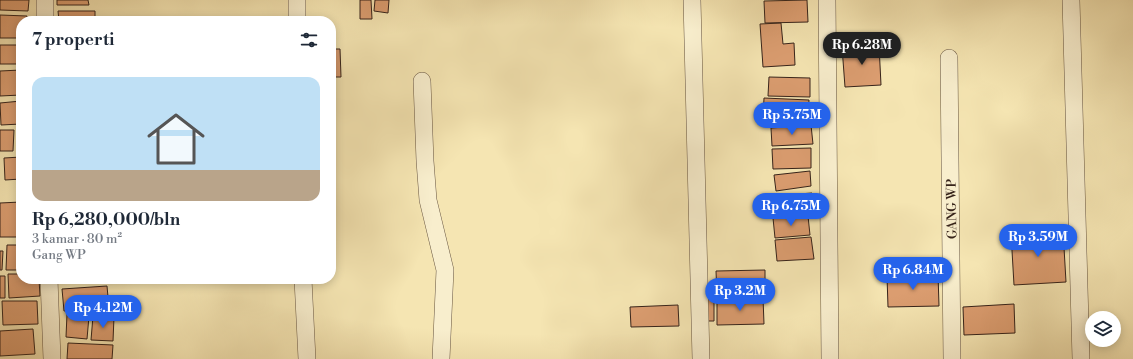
<!DOCTYPE html>
<html lang="id">
<meta charset="utf-8">
<style>
:root{--surface:#fff;--page:#f6f6f7;--text:#1f2937;--muted:#747a83;--accent:#2563eb}
body{margin:0;font-family:"Libre Bodoni",serif;background:var(--page);color:var(--text);height:100vh;display:flex;flex-direction:column;font-size:15px;white-space:nowrap}
*{box-sizing:border-box;margin:0}
p{font-size:13px;color:var(--muted)}
.icon{flex:none;width:22px;height:22px;fill:none;stroke:currentColor;stroke-width:2;stroke-linecap:round;stroke-linejoin:round}
.map{position:relative;flex:1;overflow:hidden}
.side{position:absolute;left:16px;top:16px;width:320px;height:268px;display:flex;flex-direction:column;background:var(--surface);border-radius:16px;box-shadow:0 2px 10px #0003}
.side>*{flex:none}
.controls{position:absolute;left:1085px;top:311px;display:grid;gap:8px}
.controls a{display:grid;place-items:center;width:36px;height:36px;border-radius:50%;background:var(--surface);box-shadow:0 2px 10px #0003;font-size:20px}
.price{position:absolute;translate:-50% -34px;padding:0 9px;border-radius:14px;background:var(--accent);color:#fff;font-size:13px;line-height:26px;filter:drop-shadow(0 1px 2px #0008)}
.price::after{content:'';position:absolute;left:50%;top:24px;width:12px;height:9px;margin-left:-6px;background:inherit;clip-path:polygon(0 0,100% 0,50% 100%)}
.price.on{background:#222;color:#fff}
ul{padding:0;list-style:none}
li{display:grid;align-content:center;gap:8px;height:212px;padding:0 16px}
li span{display:grid;place-items:center;height:124px;border-radius:12px;color:#555}
li>.icon{margin-inline-start:auto}
span .icon{width:72px;height:72px;fill:#fffc;stroke-width:1}
li b{font-size:17px}
h2{display:flex;justify-content:space-between;align-items:center;height:48px;padding:0 16px;font-size:17px}
.map>svg:first-child{display:block}
</style>
<div class="map">
<svg width="1133" height="359" viewBox="0 0 1133 359">
<rect width="100%" height="100%" fill="#f5e5b2"/>
<filter id="stains"><feTurbulence type="fractalNoise" baseFrequency=".005" numOctaves="4"/><feColorMatrix values="0 0 0 0 .2 0 0 0 0 .09 0 0 0 0 .02 0 0 0 .5 -.17"/></filter>
<radialGradient id="worn" r=".72"><stop offset=".6" stop-color="#630" stop-opacity="0"/><stop offset="1" stop-color="#630" stop-opacity=".3"/></radialGradient>
<path fill="#db9d70" stroke="#36231a" d="M0,0h29l-1,11 -28,-1z
M57,0h31l1,5h-32z
M360,0h11l1,19h-12z
M375,0h14l-1,13 -14,-2z
M807,0l1,22 -43,1 -1,-22z
M58,11h37v10h-36z
M0,15l27,1v5h-6v17h-21z
M781,23l2,21 11,-1 1,22 -32,2 -3,-43z
M0,45h21v19h-21z
M879,45l2,40 -36,2 -3,-40z
M331,49h9l1,28h-10z
M21,70v25l-21,1v-25z
M769,77l41,1v19l-42,-1z
M764,98l45,2 -1,21 -45,-2z
M21,101v23l-20,1 -1,-22z
M811,125l2,19 -41,2 -1,-18z
M0,130h14l-1,21h-13z
M811,148v20l-38,1 -1,-20z
M21,157v22l-16,1 -1,-22z
M810,171l1,15 -35,5 -2,-16z
M812,193l2,19 -40,3 -2,-19z
M21,202v35h-21v-34z
M808,216l2,19 -35,3 -2,-20z
M1063,230l3,52 -52,3 -3,-52z
M811,237l3,22 -37,2 -2,-21z
M7,245h14v25h-15z
M0,251h3l-1,19h-2z
M765,270v25l-48,1 -1,-25z
M8,274h13v5h18l1,17 -31,2z
M938,274l1,32 -51,1 -1,-31z
M0,276h5v22h-5z
M61,279h37v1l-37,1z
M107,286l2,22 -45,3 -2,-22z
M701,296h13v25h-13z
M763,298l1,26 -47,1v-26z
M2,301h35l1,23 -35,1z
M1014,304l1,29 -51,2 -1,-28z
M678,305l1,21 -48,1 -1,-20z
M67,314l22,2 -2,23 -21,-2z
M93,316l21,1 -1,24 -22,-1z
M33,329l2,25 -35,2v-25z
M68,343l45,2 -1,14h-45z"/>
<g fill="none" stroke-linecap="round" stroke-linejoin="round">
<g stroke="#665440" stroke-width="18">
<path id="street" d="M45,0v21
M297,0v21
M692,0l9,359
M827,0l3,359
M1071,0l10,359
M949,58l3,301
M422,81l3,80 3,39 17,70 -4,89
M49,279l3,80
M303,279l4,80"/>
</g>
<use href="#street" stroke="#f8eecd" stroke-width="17"/>
</g>
<g text-anchor="middle" stroke-width="4" stroke-linejoin="round" paint-order="stroke">
<g font-size="13" fill="#36231a" stroke="#f8eecd">
<text transform="translate(951 209) rotate(-91)" y="5">GANG WP</text>
</g>
</g>
<rect width="100%" height="100%" filter="url(#stains)"/>
<rect width="100%" height="100%" fill="url(#worn)"/>
</svg>
<div class="controls">
<a><svg class="icon" aria-label="layers" viewBox="0 0 24 24"><path d="M12 4l9 5-9 5-9-5zM3 14l9 5 9-5"/></svg></a>
</div>
<b class="price on" style="left:862px;top:66px">Rp 6.28M</b>
<b class="price" style="left:792px;top:136px">Rp 5.75M</b>
<b class="price" style="left:791px;top:227px">Rp 6.75M</b>
<b class="price" style="left:1038px;top:258px">Rp 3.59M</b>
<b class="price" style="left:913px;top:291px">Rp 6.84M</b>
<b class="price" style="left:740px;top:312px">Rp 3.2M</b>
<b class="price" style="left:103px;top:329px">Rp 4.12M</b>
<section class="side">
<h2>7 properti<svg class="icon" aria-label="filters" viewBox="0 0 24 24"><path d="M4 7h16M4 17h16"/><circle cx="9" cy="7" r="2"/><circle cx="15" cy="17" r="2"/></svg></h2>
<ul>
<li><span style="background:linear-gradient(#bfe0f5 75%,#b9a48a 0)"><svg class="icon" aria-label="home" viewBox="0 0 24 24"><path d="M3 11l9-7 9 7M6 9v11h12V9"/></svg></span><div><b>Rp 6,280,000/bln</b><p>3 kamar · 80 m²</p><p>Gang WP</p></div></li>
</ul>
</section>
</div>
